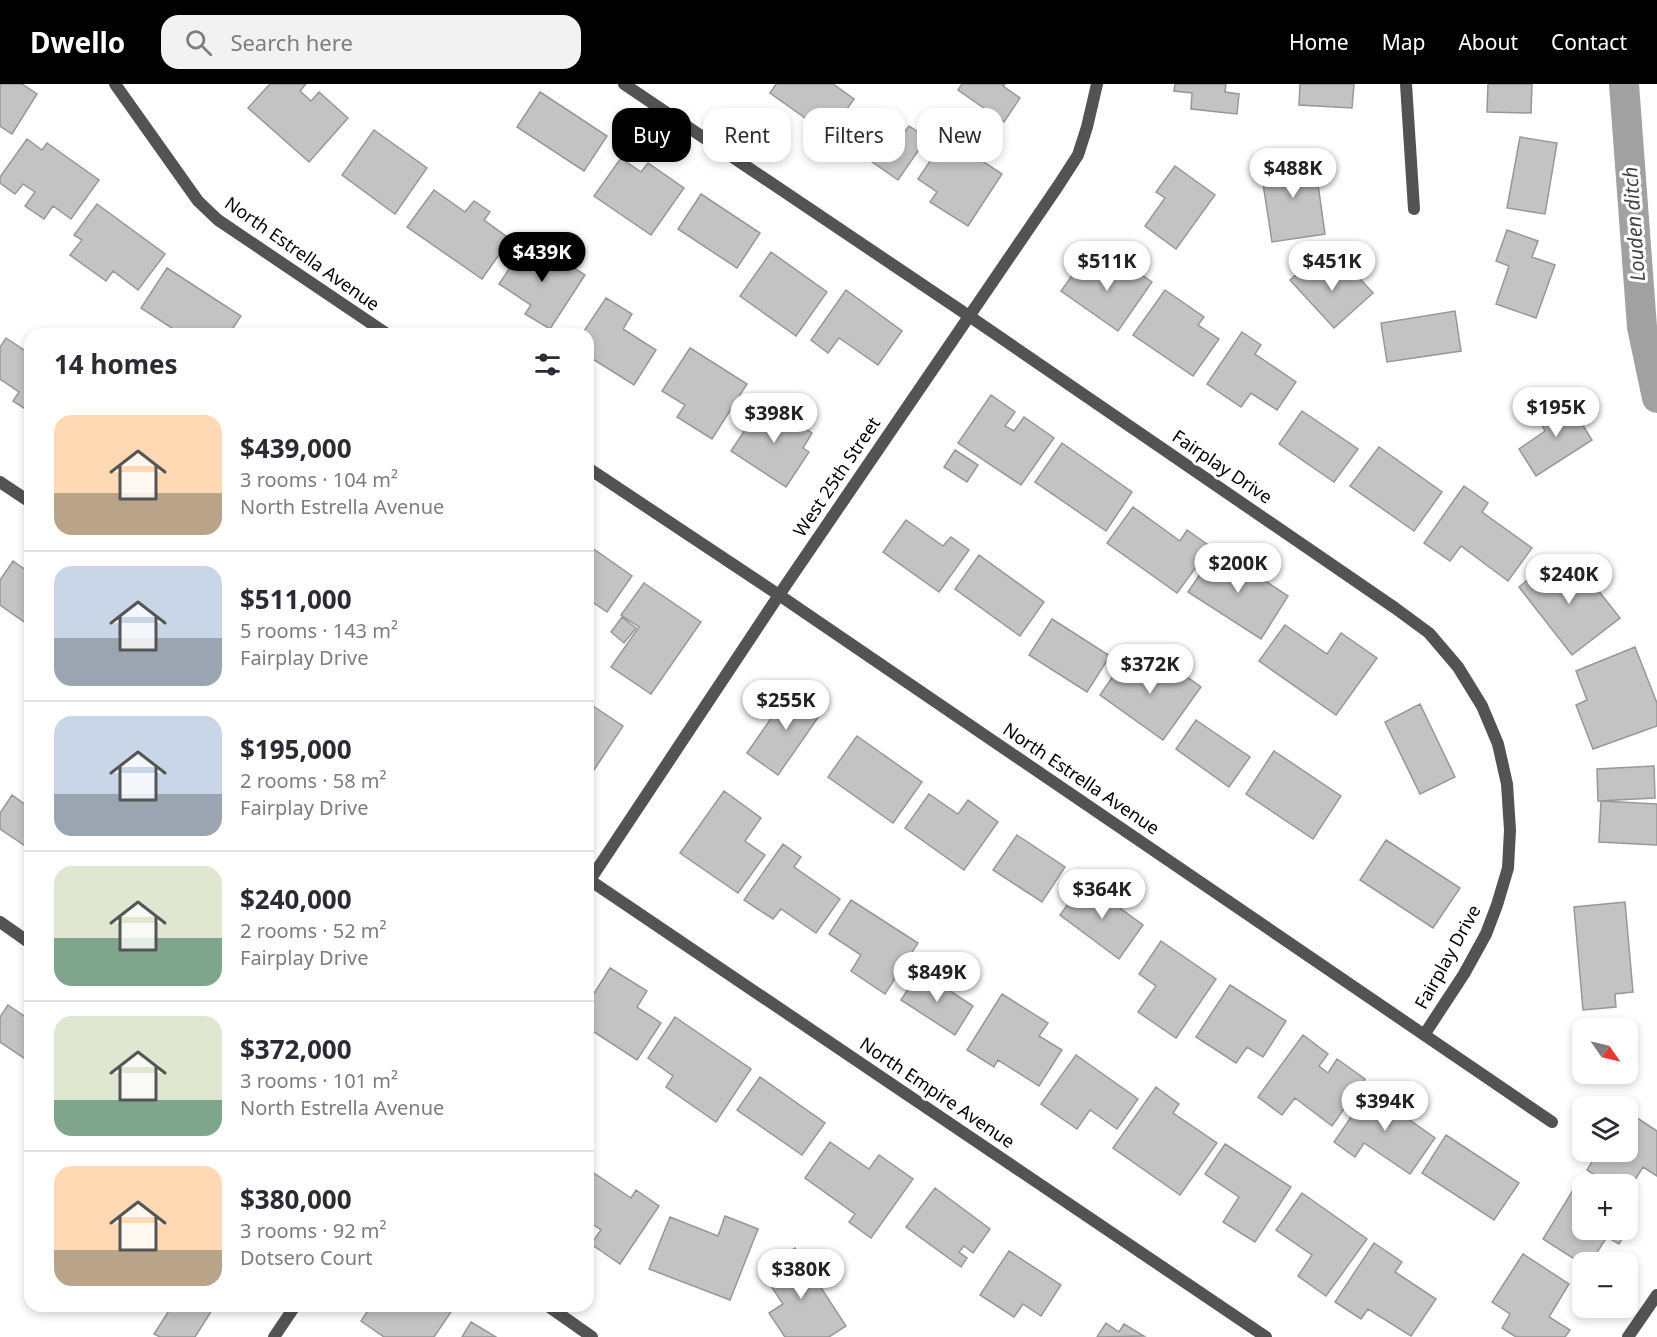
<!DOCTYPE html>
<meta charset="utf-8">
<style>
:root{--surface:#fff;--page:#f2f2f3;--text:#2b2b33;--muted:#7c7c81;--line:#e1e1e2;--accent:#000}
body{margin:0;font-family:"Noto Sans",sans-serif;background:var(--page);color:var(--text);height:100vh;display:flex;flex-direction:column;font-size:22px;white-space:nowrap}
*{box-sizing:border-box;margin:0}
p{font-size:20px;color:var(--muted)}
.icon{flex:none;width:33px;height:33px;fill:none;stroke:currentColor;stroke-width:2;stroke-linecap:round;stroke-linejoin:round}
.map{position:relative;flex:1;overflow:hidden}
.details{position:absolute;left:24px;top:244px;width:570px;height:984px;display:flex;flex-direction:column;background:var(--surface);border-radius:18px;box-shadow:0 3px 9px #0003}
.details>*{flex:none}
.top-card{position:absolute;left:612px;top:24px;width:570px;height:54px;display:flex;gap:12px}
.needle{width:39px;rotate:124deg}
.tools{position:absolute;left:1572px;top:934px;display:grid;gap:12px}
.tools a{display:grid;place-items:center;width:66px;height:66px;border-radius:12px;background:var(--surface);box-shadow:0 3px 9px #0003;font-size:30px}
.price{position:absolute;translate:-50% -51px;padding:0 14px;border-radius:21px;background:#fff;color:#222;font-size:20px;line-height:39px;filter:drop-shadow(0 2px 3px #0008)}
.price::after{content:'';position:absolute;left:50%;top:36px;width:18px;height:14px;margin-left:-9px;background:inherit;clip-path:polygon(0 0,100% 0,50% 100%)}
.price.active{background:var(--accent);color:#fff}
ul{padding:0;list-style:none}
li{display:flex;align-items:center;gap:18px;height:150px;padding:0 30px}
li+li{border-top:2px solid var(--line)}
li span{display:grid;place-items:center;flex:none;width:168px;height:120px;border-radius:18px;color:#555}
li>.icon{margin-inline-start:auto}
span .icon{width:72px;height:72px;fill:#fffc;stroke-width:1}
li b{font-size:26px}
h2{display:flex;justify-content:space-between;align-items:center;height:72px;padding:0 30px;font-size:26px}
.tag{padding:0 21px;border-radius:18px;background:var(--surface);box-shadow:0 3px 9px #0003;font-size:21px;line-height:54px}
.tag.active{background:var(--accent);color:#fff}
header{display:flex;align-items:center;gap:36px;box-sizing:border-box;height:84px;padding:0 30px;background:var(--accent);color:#fff}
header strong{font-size:28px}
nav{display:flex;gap:33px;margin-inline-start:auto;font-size:21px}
.search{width:420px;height:54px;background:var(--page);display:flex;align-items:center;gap:15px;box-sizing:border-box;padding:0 21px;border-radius:18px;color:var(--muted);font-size:22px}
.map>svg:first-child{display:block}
</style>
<header>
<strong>Dwello</strong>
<div class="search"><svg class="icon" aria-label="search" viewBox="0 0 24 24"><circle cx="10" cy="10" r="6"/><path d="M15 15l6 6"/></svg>Search here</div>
<nav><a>Home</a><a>Map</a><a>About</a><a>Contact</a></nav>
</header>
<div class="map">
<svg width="1657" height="1253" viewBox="0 0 1657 1253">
<rect width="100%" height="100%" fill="#fff"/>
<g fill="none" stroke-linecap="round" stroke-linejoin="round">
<path stroke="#a1a1a1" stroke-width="30" d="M1624,0l18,243 15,71"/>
</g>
<path fill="#c3c3c3" stroke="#979797" stroke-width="1.5" d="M0,0h22l15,10 -25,40 -12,-8z
M270,0h36l-6,7 11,10 8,-9 29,26 -39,44 -61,-54z
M776,0h57l21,15 -25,36 -59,-42z
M962,0h43l-2,2 17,12 -16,24 -46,-32z
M1175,0h51l-1,8 14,2 -2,20 -46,-5 1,-16 -18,-2z
M1300,0h54l-2,24 -53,-3z
M1488,0h44l-1,29 -44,-1z
M540,8l67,44 -23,35 -67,-44z
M867,28l34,25 8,-11 18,12 -29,42 -53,-37z
M374,46l53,38 -32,46 -53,-39z
M946,53l56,37 -34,52 -38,-24 7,-10 -19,-13z
M1520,53l37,6 -12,71 -38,-6z
M27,55l15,11 5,-7 52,37 -28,39 -18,-13 -9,13 -19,-13 10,-14 -12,-8 -8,10 -15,-11v-6z
M1314,72l11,78 -53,8 -12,-78z
M621,74l20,14 7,-9 36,25 -33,47 -57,-39z
M1175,82l40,29 -39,54 -31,-23 20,-28 -9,-6z
M434,106l31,22 9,-11 16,11 -6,8 26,19 -28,40 -75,-52z
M701,110l59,39 -23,35 -59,-39z
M97,120l68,50 -27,36 -25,-19 -7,10 -36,-26 12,-15 -8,-5z
M1507,146l31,11 -6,16 23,8 -19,53 -40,-14 13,-38 -13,-5z
M529,155l56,36 -35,54 -25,-15 6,-9 -32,-21z
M771,168l56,40 -31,44 -56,-40z
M1086,172l32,23 9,-14 25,17 -34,49 -57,-40z
M1313,175l20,22 16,-14 24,26 -39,35 -44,-48z
M167,184l74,48 -12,18h-61l4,-6 -31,-20z
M846,206l56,41 -24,34 -39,-27 -11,15 -17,-13z
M1165,206l39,27 -6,8 21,14 -26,37 -60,-41z
M606,214l26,16 -9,15 33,21 -22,35 -46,-29v-22h-6z
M1455,227l6,40 -74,11 -6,-39z
M1242,248l19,13 -6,9 41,28 -19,28 -26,-17 -10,14 -34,-23z
M6,254l24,16v58l-17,-11 6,-9 -19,-13v-32z
M690,264l57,36 -35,55 -35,-22 8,-12 -23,-14z
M991,311l24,17 -10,14 9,5 10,-14 30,21 -33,47 -63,-42z
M1566,314l26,42 -56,36 -17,-27 26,-18 -8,-14z
M764,317l48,32 -9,15 6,4 -23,35 -55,-36z
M1302,327l56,38 -24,33 -55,-38z
M1062,359l70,49 -26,39 -71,-49z
M1379,363l63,45 -28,39 -64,-45z
M955,366l23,15 -11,17 -23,-15z
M1464,402l24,17 -6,9 50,36 -24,33 -47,-35 -11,15 -26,-18z
M1133,423l47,34 7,-11 24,17 -34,46 -70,-50z
M906,436l37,26 8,-9 18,13 -30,42 -56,-40z
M588,461l44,31 -25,36 -19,-13z
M1217,465l71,47 -27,43 -73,-47z
M979,471l65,47 -24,34 -65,-47z
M1558,471l29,36 7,-6 26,33 -48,37 -53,-68z
M13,477l17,12v53l-30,-21v-25z
M644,499l57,39 -50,72 -40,-27 28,-40 -18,-12z
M622,533l14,11 -12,15 -13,-11z
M1052,535l58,37 -23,36 -58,-37z
M1285,541l42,29 14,-21 36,25 -41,57 -77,-54z
M1635,563l22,56v23l-64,23 -17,-44 11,-5 -11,-29z
M1129,569l36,26 8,-12 28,20 -38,53 -63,-45z
M793,603l31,22 -46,66 -31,-22z
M1420,620l35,73 -35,17 -35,-72z
M593,622l30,20 -35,53v-65z
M1196,636l54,37 -21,30 -53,-38z
M857,652l65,46 -29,41 -65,-46z
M1274,667l67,45 -28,43 -67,-45z
M1654,682l1,32 -57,3 -1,-32z
M724,707l37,27 -16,23 20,14 -27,38 -58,-40z
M929,710l29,20 10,-14 30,22 -34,48 -59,-42z
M12,711l18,13v41l-30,-20v-16z
M1601,717l56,3v41l-58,-3z
M1017,751l48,32 -23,35 -49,-32z
M1386,756l74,48 -27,40 -73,-48z
M783,760l18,13 -7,10 46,32 -24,34 -35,-24 -8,10 -29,-19z
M1084,798l59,43 -24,34 -59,-44z
M851,816l67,43 -33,51 -34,-23 10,-16 -32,-21z
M1625,818l8,90 -18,2 1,13 -33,3 -9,-103z
M1161,857l55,38 -40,59 -38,-26 18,-26 -17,-12z
M610,884l37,23 -10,16 24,16 -24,37 -49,-32v-25z
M920,887l53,35 -18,29 -54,-35z
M1230,901l56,36 -23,36 -16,-10 -11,16 -40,-26z
M1002,910l46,29 -9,13 23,14 -23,36 -41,-26 -4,7 -27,-17z
M8,921l22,15v42l-30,-20v-25z
M675,933l76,52 -35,53 -50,-35 7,-11 -25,-18z
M1303,951l25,19 -9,12 9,7 9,-14 28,20 -33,47 -37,-28 -13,17 -24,-18z
M1076,971l62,44 -21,30 -27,-19 -13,19 -36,-25z
M760,993l65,46 -23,32 -65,-45z
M1373,1001l31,22 -4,6 35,25 -25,36 -46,-31 -9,14 -21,-15z
M1156,1003l23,17 -6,9 44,30 -37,52 -67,-47z
M1628,1028l29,19v45l-14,-9 -15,24v-6h-17l-24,-15 11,-18h30z
M1446,1051l73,48 -25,37 -72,-47z
M830,1058l39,27 10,-14 34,24 -42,59 -22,-16 6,-8 -50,-36z
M1225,1060l66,43 -36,55 -32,-20 16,-25 -34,-23z
M588,1085l43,29 5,-8 23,16 -39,58 -29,-20 10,-14 -13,-9z
M1578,1098l5,3 -1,45h46v-17l7,5 -16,26 -12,-7 -17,26h-8v1l-39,-25z
M935,1104l55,41 -17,24 -9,-7 -5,6 8,6 -6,9 -55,-40z
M1302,1109l65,46 -41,57 -28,-20 14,-21 -36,-25z
M725,1132l33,13 -28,71 -81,-31 21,-52 48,19z
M1374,1159l28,19 -7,10 41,27 -25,37 -43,-27 -7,10 -26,-17z
M795,1164l51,78 -17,11h-44l-16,-24 14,-9 -22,-33z
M1009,1167l52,34 -20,31 -18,-12 -9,13 -34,-22z
M1523,1170l46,30 -20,33 21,13 -5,7h-49l-14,-9 8,-14 -18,-12z
M172,1222h42v1l-19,30h-35l-6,-3z
M371,1222h84l-21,31h-50l-23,-16z
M471,1238l25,15h-34z
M1106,1239l13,9 5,-8 20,12 -47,1z"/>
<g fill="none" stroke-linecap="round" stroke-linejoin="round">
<path stroke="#535353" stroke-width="12" d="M115,0l83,117 20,19 169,114
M624,0l345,232 426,292 34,25 29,34 24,39 16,38 9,40 3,46 -2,38 -11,37 -11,29 -22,40 -40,61
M1406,0l8,125
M588,384l191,127 773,527
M0,398l30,20
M588,795l678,458
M588,799l191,-288 279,-409 20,-31 9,-28 10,-43
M0,838l30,21
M548,1222l44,31
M274,1253l21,-31
M1628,1253l29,-42"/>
</g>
<g text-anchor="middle" stroke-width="6" stroke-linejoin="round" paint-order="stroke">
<g font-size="18" fill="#000" stroke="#fff">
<text transform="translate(302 170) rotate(35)" y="6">North Estrella Avenue</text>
<text transform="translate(1222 383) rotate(34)" y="6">Fairplay Drive</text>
<text transform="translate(837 393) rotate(-56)" y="6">West 25th Street</text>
<text transform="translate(1081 695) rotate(34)" y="6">North Estrella Avenue</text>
<text transform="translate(1448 873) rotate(-61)" y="6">Fairplay Drive</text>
<text transform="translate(937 1009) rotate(34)" y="6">North Empire Avenue</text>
</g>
<g font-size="20" font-style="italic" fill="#424242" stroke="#fff">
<text transform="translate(1634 140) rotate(-94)" y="7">Louden ditch</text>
</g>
</g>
</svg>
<div class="tools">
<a><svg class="needle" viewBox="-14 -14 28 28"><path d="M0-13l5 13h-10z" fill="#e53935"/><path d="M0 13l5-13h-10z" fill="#7c7c81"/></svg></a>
<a><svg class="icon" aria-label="layers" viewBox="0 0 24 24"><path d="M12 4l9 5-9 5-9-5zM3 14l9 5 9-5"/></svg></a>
<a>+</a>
<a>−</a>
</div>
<b class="price" style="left:1293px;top:115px">$488K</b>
<b class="price active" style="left:542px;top:199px">$439K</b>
<b class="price" style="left:1107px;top:208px">$511K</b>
<b class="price" style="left:1332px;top:208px">$451K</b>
<b class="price" style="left:1556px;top:354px">$195K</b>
<b class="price" style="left:774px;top:360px">$398K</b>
<b class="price" style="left:1238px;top:510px">$200K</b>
<b class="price" style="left:1569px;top:521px">$240K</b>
<b class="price" style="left:1150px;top:611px">$372K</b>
<b class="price" style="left:786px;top:647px">$255K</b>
<b class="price" style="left:1102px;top:836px">$364K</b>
<b class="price" style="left:937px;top:919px">$849K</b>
<b class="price" style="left:1385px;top:1048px">$394K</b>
<b class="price" style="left:801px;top:1216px">$380K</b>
<div class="top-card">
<a class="tag active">Buy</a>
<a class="tag">Rent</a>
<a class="tag">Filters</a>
<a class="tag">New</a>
</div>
<section class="details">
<h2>14 homes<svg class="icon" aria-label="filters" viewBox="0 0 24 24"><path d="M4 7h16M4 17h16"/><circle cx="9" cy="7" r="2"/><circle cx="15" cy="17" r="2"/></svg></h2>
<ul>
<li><span style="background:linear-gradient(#ffd9b3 65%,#b9a48a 0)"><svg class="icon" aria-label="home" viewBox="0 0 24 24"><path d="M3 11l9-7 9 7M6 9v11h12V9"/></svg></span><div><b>$439,000</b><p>3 rooms · 104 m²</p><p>North Estrella Avenue</p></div></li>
<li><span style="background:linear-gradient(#c9d6e8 60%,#9aa5b1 0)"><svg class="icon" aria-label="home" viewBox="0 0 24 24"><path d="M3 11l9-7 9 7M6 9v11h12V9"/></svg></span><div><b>$511,000</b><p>5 rooms · 143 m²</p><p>Fairplay Drive</p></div></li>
<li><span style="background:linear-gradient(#c9d6e8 65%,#9aa5b1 0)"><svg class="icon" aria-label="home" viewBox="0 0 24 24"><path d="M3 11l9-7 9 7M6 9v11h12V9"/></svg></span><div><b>$195,000</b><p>2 rooms · 58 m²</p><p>Fairplay Drive</p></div></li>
<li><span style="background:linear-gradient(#dfe7d0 60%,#7fa58c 0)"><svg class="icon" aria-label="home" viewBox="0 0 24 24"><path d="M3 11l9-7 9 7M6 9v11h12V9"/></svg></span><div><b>$240,000</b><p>2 rooms · 52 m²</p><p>Fairplay Drive</p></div></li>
<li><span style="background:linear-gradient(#dfe7d0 70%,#7fa58c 0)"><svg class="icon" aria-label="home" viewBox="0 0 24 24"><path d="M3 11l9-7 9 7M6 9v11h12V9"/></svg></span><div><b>$372,000</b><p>3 rooms · 101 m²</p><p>North Estrella Avenue</p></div></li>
<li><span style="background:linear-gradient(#ffd9b3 70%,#b9a48a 0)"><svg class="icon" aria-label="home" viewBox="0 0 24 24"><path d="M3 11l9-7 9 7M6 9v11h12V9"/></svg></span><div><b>$380,000</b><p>3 rooms · 92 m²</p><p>Dotsero Court</p></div></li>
</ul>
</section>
</div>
